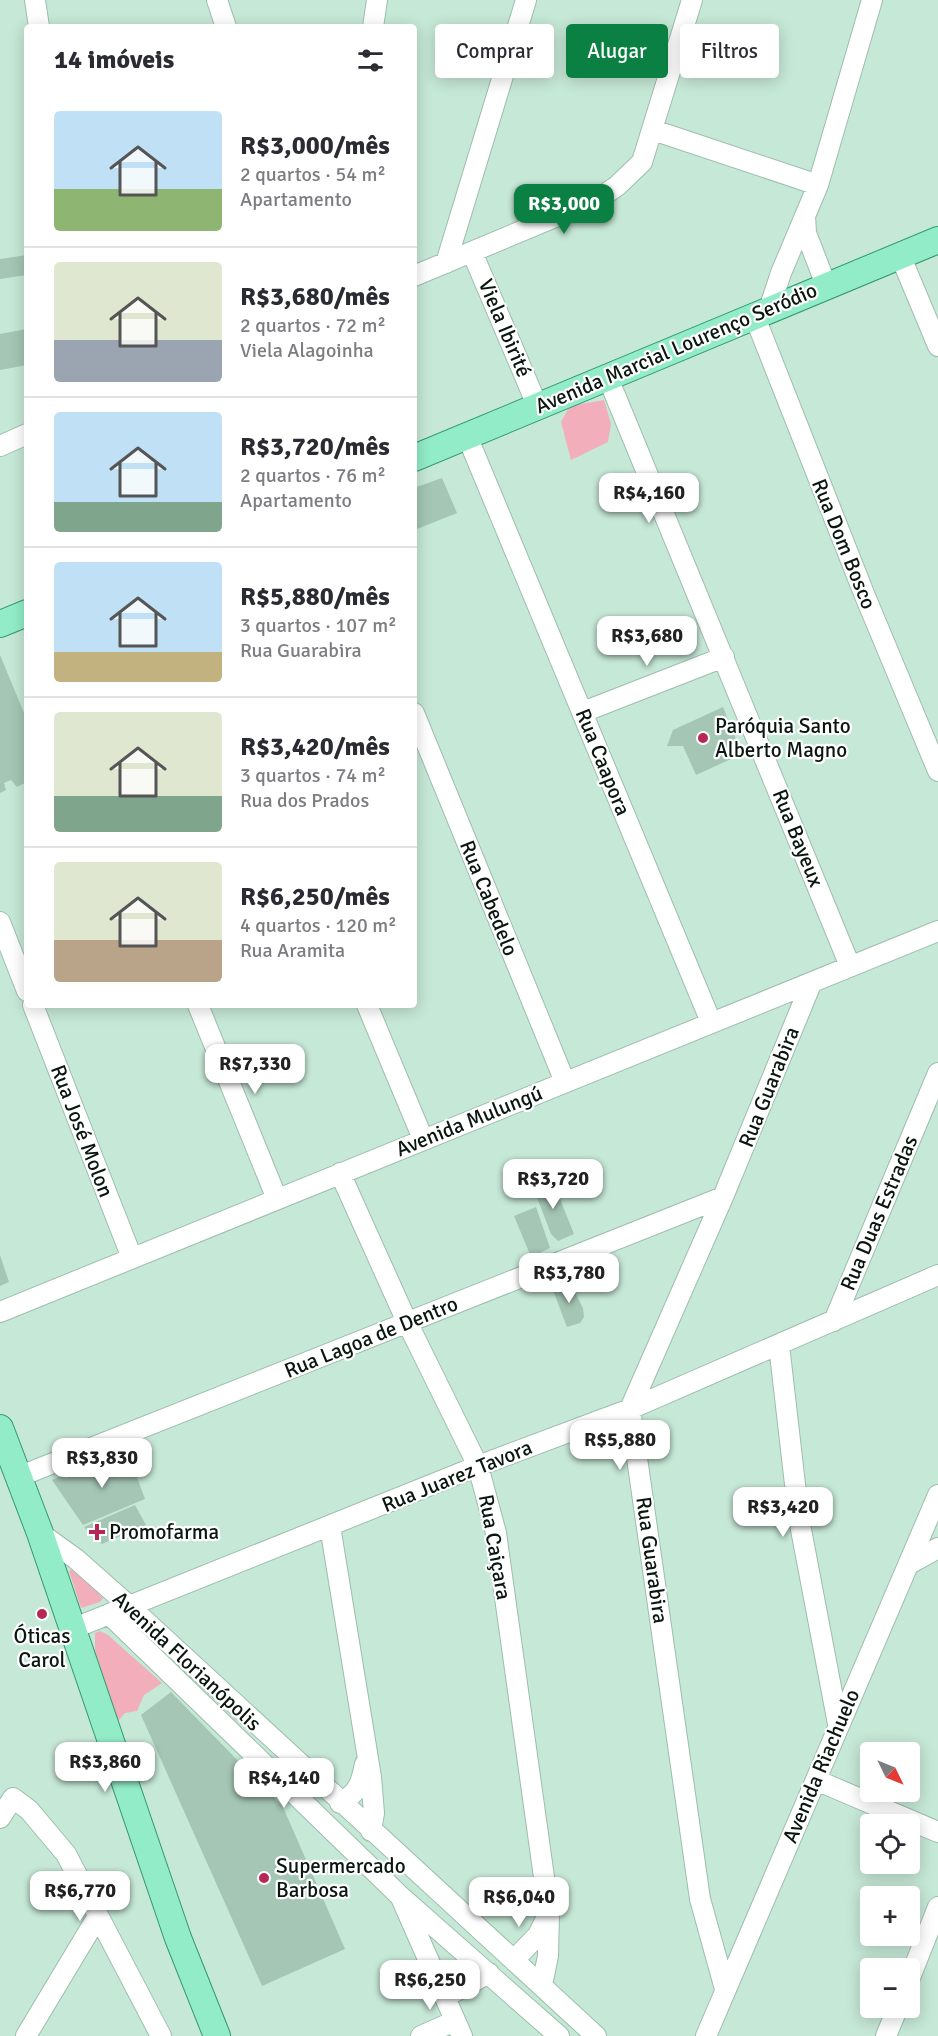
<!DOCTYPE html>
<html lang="pt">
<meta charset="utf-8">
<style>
:root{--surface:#fff;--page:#f2f2f3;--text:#2b2b33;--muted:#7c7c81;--line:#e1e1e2;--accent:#0b8043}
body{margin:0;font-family:Signika,sans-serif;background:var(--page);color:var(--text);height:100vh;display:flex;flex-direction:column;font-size:22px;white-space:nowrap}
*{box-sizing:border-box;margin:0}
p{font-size:20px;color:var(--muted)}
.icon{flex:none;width:33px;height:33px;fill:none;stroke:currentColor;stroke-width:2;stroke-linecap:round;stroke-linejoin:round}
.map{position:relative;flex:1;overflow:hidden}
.panel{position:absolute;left:24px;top:24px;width:393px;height:984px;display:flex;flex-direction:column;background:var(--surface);border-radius:6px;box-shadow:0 3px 15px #0003}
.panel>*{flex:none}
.hud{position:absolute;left:435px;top:24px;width:412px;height:54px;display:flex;gap:12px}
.needle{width:39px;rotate:133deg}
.controls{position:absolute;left:860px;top:1742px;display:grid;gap:12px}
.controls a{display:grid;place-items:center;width:60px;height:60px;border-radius:6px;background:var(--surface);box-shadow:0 3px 15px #0003;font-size:30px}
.price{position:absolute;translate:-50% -51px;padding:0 14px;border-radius:12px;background:#fff;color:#222;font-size:20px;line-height:39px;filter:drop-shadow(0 2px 3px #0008)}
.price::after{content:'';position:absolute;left:50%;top:36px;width:18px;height:14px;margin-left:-9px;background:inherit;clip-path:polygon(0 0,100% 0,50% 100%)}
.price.on{background:var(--accent);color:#fff}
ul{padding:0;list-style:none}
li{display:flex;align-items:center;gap:18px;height:150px;padding:0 30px}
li+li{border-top:2px solid var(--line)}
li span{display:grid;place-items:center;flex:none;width:168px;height:120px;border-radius:6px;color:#555}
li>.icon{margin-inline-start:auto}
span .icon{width:72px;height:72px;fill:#fffc;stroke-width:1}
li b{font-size:26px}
h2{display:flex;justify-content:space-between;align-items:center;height:72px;padding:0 30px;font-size:26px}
.tag{padding:0 21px;border-radius:6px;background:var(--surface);box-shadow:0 3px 15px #0003;font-size:21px;line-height:54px}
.tag.on{background:var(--accent);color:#fff}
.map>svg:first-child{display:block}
</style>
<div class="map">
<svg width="938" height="2036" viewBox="0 0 938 2036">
<rect width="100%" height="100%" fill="#c6e8d6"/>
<path fill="#f2aeba" d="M604,400l7,24 -3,18 -37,18 -10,-38 9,-16z
M73,1569l30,29 -3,4 -19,6 -12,-37z
M100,1631l8,4 54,48 -18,12 -7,16 -12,2 -7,8 -23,-70v-18z"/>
<path fill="#a5c6b4" d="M27,255v20l-27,4v-20z
M27,329v36l-27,5v-36z
M442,478l15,35 -40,16 -3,-8v-33z
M0,655l27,65v62l-10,5 -6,-7 -7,3 2,7 -6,3z
M723,707l19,47 -46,21 -13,-29h-16l6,-16z
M552,1179l22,55 -16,7 -7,-7 -18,-47z
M536,1207l14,41 -19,9 -17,-41z
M0,1255l9,27 -9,4z
M568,1279l15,29 1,9 -4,6 -13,4 -15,-39z
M122,1454l3,3 4,-2 16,44 -62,26 -31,-45 12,-5 2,3z
M135,1505l11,20 -44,19 -18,-17z
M171,1692l112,115 62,142 -83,37 -121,-271z"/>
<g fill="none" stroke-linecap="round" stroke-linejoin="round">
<g stroke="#9dbeac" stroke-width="22">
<path id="minor" d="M35,0l4,27
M217,0l9,27
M373,27l4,-27
M653,130l165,55
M805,216l13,-31 54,-185
M472,252l65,153
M900,255l38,91
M446,263l80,-263
M414,276l184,-77 19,-13 25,-24 50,-162
M769,309l12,-36 24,-57 1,17 20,52
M754,315l111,281 73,175
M608,378l242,588
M467,436l244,586
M0,446l27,-12
M583,712l141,-55
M414,713l151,369
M0,922l27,69
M33,1005l99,253
M198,1005l79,194
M367,1005l56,134
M340,1173l67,149 71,144 18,67 53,380 -1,43 -6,29
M0,1312l938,-381
M834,1321l104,-248
M779,1345l20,174 39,205
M18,1477l705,-280
M330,1526l41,251 3,36 -3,18
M40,1533l36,26 52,46 468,431
M909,1564l29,-16
M109,1614l290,281 160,141
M72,1629l406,-163 152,-57 308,-134
M816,1780l122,52
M340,1803c18,-10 21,-19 25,-39
M0,1818l13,-20 16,12 37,44 95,182
M402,1900l60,136
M514,1960l24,-25 10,-20
M909,1980l29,-73
M725,1989l-25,-90 -70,-490 93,-212 88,-213
M445,1997l44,-24
M26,2036l72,-120
M421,2036l34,-15
M706,2036l232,-541
M886,2036l12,-29"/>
</g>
<g stroke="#33996f" stroke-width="28">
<path id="major" d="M414,458l524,-218
M0,624l27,-11
M0,1428l40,105 138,405 39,98"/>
</g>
<use href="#minor" stroke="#fff" stroke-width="20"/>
<use href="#major" stroke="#92ecc7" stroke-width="26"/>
</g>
<g fill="#b62756" stroke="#fff" stroke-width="2">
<circle cx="703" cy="738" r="6"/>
<path d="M94 1523h6v6h6v6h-6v6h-6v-6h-6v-6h6z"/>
<circle cx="42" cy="1614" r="6"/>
<circle cx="264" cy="1878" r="6"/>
</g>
<g text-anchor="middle" stroke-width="4.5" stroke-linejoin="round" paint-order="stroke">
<g font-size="21" fill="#0a1610" stroke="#fff">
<text transform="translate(505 328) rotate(67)" y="7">Viela Ibirité</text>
<text transform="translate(676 348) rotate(-23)" y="7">Avenida Marcial Lourenço Seródio</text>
<text transform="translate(844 544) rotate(68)" y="7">Rua Dom Bosco</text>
<text transform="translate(603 762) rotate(68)" y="7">Rua Caapora</text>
<text transform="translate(798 838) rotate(68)" y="7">Rua Bayeux</text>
<text transform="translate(489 898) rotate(68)" y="7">Rua Cabedelo</text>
<text transform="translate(769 1087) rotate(-68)" y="7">Rua Guarabira</text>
<text transform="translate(469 1121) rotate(-22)" y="7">Avenida Mulungú</text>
<text transform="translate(82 1131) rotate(69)" y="7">Rua José Molon</text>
<text transform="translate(879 1213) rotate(-67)" y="7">Rua Duas Estradas</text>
<text transform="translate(371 1337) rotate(-22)" y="7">Rua Lagoa de Dentro</text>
<text transform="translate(457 1476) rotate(-22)" y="7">Rua Juarez Tavora</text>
<text transform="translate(495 1547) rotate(80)" y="7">Rua Caiçara</text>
<text transform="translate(652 1560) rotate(82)" y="7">Rua Guarabira</text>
<text transform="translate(187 1661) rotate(43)" y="7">Avenida Florianópolis</text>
<text transform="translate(821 1766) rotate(-67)" y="7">Avenida Riachuelo</text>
</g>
<g font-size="21" fill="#0a1610" stroke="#fff" text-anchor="start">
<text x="715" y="733">Paróquia Santo<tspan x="715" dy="24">Alberto Magno</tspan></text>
<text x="109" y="1539">Promofarma</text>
<text x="42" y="1643" text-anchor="middle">Óticas<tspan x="42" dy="24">Carol</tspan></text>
<text x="276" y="1873">Supermercado<tspan x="276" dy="24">Barbosa</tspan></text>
</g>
</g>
</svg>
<div class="controls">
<a><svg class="needle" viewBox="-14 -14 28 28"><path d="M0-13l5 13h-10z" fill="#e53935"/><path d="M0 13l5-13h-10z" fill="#7c7c81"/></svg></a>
<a><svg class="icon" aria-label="locate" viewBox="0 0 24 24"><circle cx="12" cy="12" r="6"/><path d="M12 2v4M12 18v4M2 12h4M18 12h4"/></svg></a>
<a>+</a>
<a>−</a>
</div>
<b class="price on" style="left:564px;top:235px">R$3,000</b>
<b class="price" style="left:649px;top:524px">R$4,160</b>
<b class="price" style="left:647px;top:667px">R$3,680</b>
<b class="price" style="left:255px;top:1095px">R$7,330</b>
<b class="price" style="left:553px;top:1210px">R$3,720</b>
<b class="price" style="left:569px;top:1304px">R$3,780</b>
<b class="price" style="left:620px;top:1471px">R$5,880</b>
<b class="price" style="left:102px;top:1489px">R$3,830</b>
<b class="price" style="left:783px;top:1538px">R$3,420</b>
<b class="price" style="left:105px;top:1793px">R$3,860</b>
<b class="price" style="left:284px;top:1809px">R$4,140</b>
<b class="price" style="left:80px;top:1922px">R$6,770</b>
<b class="price" style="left:519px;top:1928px">R$6,040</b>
<b class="price" style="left:430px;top:2011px">R$6,250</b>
<div class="hud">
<a class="tag">Comprar</a>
<a class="tag on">Alugar</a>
<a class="tag">Filtros</a>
</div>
<section class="panel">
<h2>14 imóveis<svg class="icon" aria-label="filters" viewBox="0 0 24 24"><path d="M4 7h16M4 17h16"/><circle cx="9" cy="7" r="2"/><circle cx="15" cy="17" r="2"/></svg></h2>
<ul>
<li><span style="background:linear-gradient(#bfe0f5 65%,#8fb573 0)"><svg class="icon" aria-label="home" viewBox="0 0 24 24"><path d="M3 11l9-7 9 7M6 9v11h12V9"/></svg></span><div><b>R$3,000/mês</b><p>2 quartos · 54 m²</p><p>Apartamento</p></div></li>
<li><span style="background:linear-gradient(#dfe7d0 65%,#9aa5b1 0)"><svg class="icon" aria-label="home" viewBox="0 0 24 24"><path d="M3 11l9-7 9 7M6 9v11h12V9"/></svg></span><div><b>R$3,680/mês</b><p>2 quartos · 72 m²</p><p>Viela Alagoinha</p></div></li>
<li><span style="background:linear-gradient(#bfe0f5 75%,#7fa58c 0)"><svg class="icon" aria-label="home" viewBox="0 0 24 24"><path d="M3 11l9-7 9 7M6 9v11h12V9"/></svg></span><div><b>R$3,720/mês</b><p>2 quartos · 76 m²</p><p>Apartamento</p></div></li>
<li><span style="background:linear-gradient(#bfe0f5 75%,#c2b280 0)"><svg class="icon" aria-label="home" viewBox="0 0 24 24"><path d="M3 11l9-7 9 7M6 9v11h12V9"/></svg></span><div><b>R$5,880/mês</b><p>3 quartos · 107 m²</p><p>Rua Guarabira</p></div></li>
<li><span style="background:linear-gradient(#dfe7d0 70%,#7fa58c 0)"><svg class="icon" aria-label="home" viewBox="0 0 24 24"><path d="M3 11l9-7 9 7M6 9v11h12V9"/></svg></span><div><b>R$3,420/mês</b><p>3 quartos · 74 m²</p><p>Rua dos Prados</p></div></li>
<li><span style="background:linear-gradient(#dfe7d0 65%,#b9a48a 0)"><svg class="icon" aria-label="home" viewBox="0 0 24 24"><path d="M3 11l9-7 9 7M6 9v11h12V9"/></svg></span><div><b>R$6,250/mês</b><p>4 quartos · 120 m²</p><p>Rua Aramita</p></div></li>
</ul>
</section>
</div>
